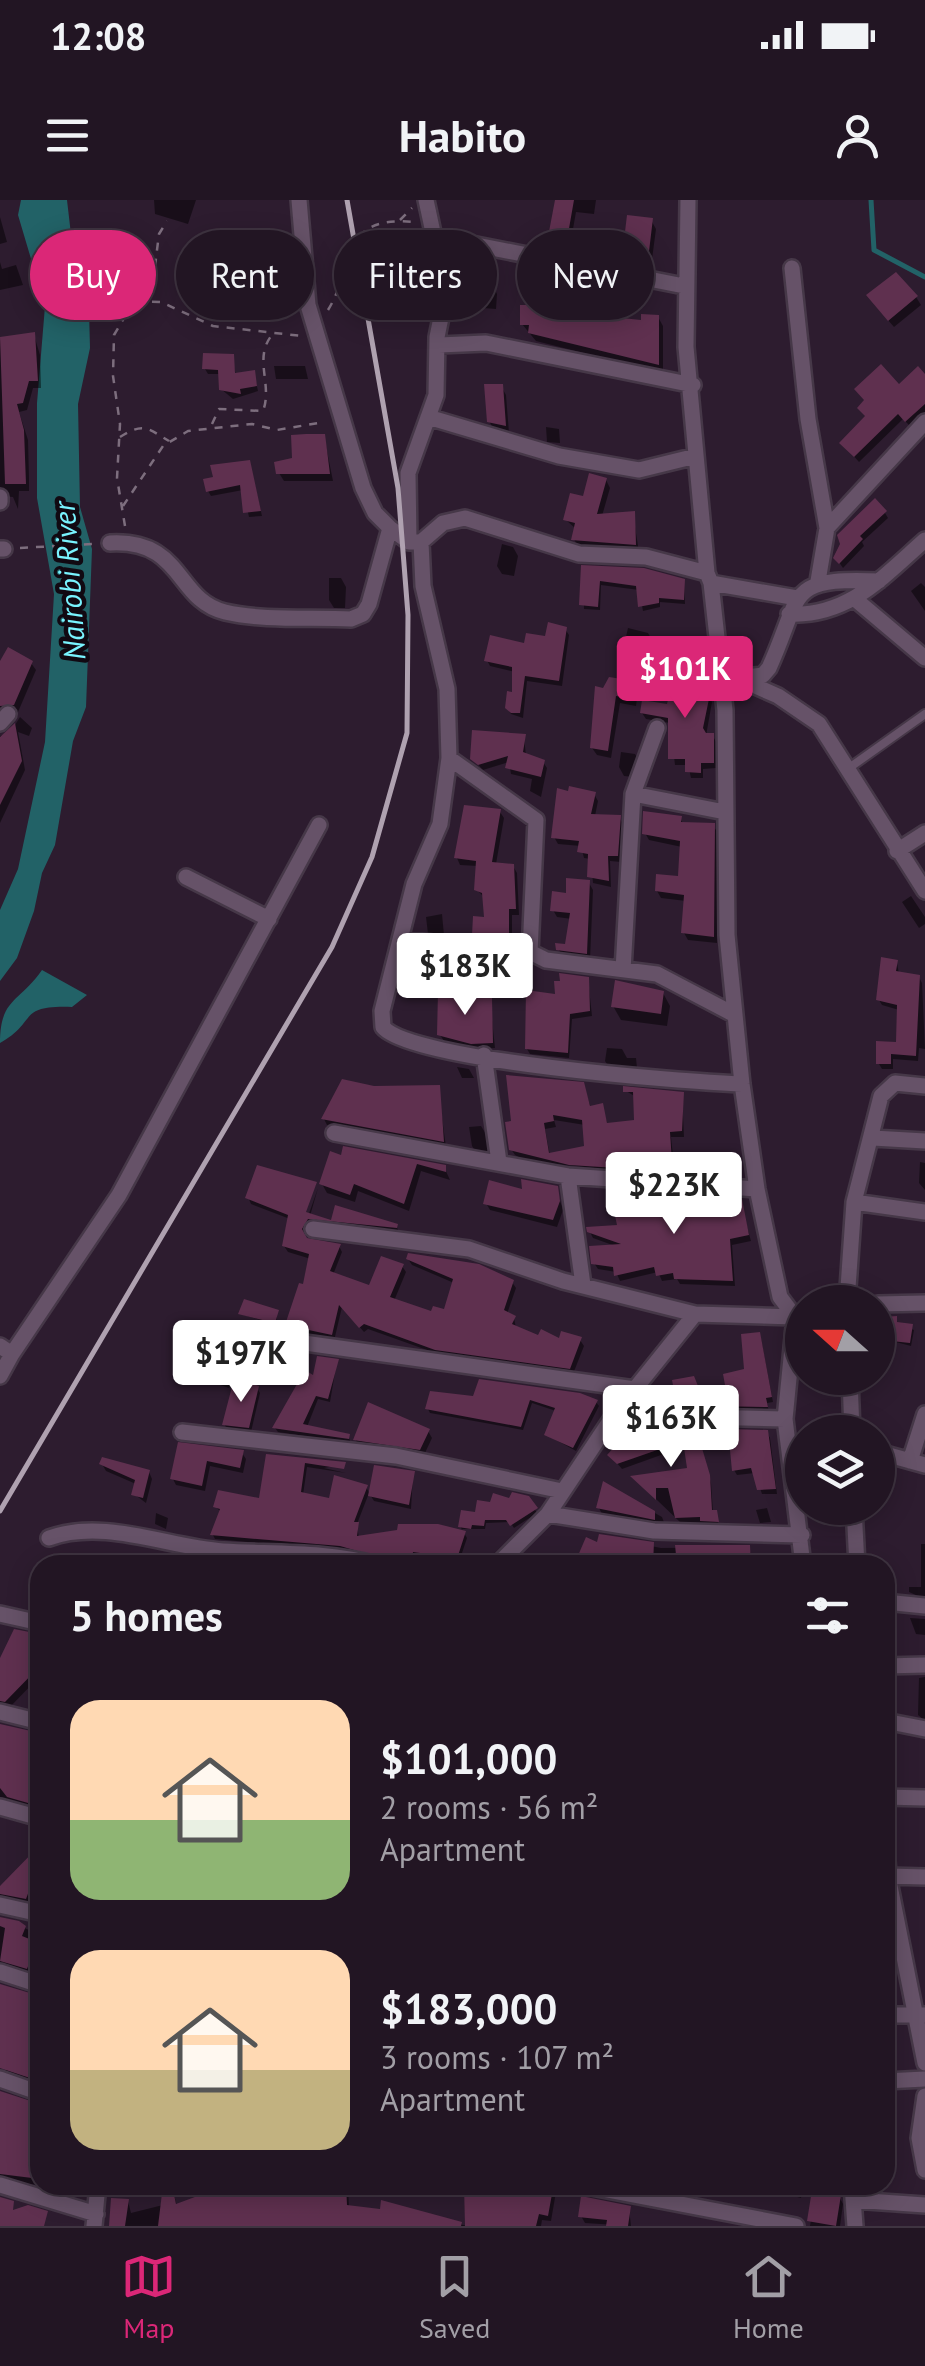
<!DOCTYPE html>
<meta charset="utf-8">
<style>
:root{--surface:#221523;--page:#2e2230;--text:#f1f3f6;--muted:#a29fa6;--line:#3f3441;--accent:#db2777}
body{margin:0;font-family:"PT Sans",sans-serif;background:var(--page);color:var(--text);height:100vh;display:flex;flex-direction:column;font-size:38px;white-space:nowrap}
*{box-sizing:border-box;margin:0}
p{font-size:32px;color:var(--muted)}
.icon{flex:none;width:55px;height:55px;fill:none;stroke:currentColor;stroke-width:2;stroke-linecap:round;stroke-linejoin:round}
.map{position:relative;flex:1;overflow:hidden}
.sheet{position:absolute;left:30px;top:1355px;width:865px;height:640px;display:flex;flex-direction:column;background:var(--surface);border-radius:30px;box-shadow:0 5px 25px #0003,0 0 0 2px var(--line)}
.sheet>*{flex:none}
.hud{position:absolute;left:30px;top:30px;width:865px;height:90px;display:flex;gap:20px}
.needle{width:65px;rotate:291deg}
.tools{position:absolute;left:785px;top:1085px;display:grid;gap:20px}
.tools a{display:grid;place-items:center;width:110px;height:110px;border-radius:50%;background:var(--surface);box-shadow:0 5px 25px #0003,0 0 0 2px var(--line);font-size:50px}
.price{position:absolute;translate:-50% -85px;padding:0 22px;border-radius:10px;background:#fff;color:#222;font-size:32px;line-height:65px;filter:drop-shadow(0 2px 5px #0008)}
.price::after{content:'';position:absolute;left:50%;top:60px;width:30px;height:22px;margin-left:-15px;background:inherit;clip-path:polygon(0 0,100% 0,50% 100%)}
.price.on{background:var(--accent);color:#fff}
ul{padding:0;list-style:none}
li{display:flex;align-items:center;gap:30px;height:250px;padding:0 40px}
li span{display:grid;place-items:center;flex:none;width:280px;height:200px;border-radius:30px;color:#555}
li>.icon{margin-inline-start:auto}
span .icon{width:120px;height:120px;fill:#fffc;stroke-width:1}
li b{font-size:42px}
h2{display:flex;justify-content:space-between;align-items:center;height:120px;padding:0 40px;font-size:42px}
.pill{padding:0 35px;border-radius:45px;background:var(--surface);box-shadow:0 5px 25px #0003,0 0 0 2px var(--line);font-size:35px;line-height:90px}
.pill.on{background:var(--accent);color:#fff}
.status{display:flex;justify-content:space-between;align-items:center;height:70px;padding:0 50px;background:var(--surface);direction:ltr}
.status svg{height:28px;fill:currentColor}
header{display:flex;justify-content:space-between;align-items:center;height:130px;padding:0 40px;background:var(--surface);font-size:45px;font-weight:700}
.menu{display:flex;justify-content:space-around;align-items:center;height:140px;border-top:2px solid var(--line);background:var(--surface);font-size:28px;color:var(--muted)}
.menu a{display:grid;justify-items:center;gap:5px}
.menu .on{color:var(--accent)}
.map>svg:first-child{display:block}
</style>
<div class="status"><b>12:08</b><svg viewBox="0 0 49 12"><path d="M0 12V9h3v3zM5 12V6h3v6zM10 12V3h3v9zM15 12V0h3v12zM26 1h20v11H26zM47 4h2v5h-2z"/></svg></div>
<header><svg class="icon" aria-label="menu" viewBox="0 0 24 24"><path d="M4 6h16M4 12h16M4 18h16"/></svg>Habito<svg class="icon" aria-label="person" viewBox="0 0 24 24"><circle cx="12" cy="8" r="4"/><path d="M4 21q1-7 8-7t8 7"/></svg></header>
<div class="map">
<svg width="925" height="2026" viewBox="0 0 925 2026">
<rect width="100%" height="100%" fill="#2d1c2f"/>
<path fill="#226267" d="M21,0h46l8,69 14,41 1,38 -12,56 2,103 12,42 -6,158 -13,34 -18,104 -13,28 -8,38 -17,47 -17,23v-71l18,-41 27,-127 9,-148 -17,-96v-95l8,-97 -27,-91z
M42,770l45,25 -15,12c-56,-2 -34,15 -72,36 0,-45 19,-40 42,-73z"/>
<path fill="#0007" fill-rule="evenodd" d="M154,0h42l-8,24 -33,-10z
M565,0h31l-2,14 -18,-2 -6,34 -15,-2 -4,-7z
M0,17l7,25 -7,2z
M651,20l5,9 -5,38 -22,-3 -5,-8z
M0,62l2,7 14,-4 7,20 -23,5z
M479,84l14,2 4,8 -1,15 -13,-1 -5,-8z
M266,89h16l5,25h-16z
M916,97l5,8 -27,22 -20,-23z
M658,117l5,9v47l-127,-32 -14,-17 121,-1z
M34,135l6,20 1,33h-8l-6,22 -8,2 9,28 1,38v13h-10l-1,18 -5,-12 -13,-1v-156z
M232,157l4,19 18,-3 4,18 -25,8 -12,-10v-15h-13l-3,-5z
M274,166h31l3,13h-32z
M925,177v37l-14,13 -8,-8 -44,43 -17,-19 25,-25 -7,-10z
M501,186l5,9 3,38 -15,-3 -5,-9z
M546,227l13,2 1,14 -13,-1z
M324,236l9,45h-49l-5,-8z
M251,268l11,48 -13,1 -6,-27 -32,6 -3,-5z
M606,280l4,8 -8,28 31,-2 6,38 -61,-5 -4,-8 2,-10 -10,-9z
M885,313l3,5 -26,24 2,4 -21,22 -7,-10 7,-13z
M502,344l11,3 5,9 -4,20 -12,-2 -5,-8z
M583,368l101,13 1,23 -25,-2v5l-17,4 -4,-21 -38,-5 -1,25 -16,-1z
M329,378h12l5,9 -1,21h-11l-5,-8z
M921,383l4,4v24l-14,-20z
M628,428l20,5 5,9 -3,12 -20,-5 -5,-8z
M565,429l4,6 -7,51 -35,-5 -4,37 -12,-4 -4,-6 7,-13 1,-23 -25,-6 -3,-6z
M31,463l5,7 -18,42 -10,-1 -8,9v-54z
M694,469l4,7 -5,17 16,3 3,6 -6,34h7l3,6v26l-13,1v9h-12l-3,-13h-13l-5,-42 -24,-4 -4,-6 27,-6z
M634,483l4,8 -2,15 -16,-3 -9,55 -14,-3 -5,-7 13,-57z
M20,517l12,11 -3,8 -11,-4 7,38 -25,53v-87l10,-3z
M524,537l2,19 17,6 4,6 -6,29 -11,-6 2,-12 -21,-5 -2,-12 -26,8 -11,-12z
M621,552l14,2 5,8 -6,15 -10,-1 -5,-9z
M594,594l4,7 -3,15 24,1 4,7 -2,38 -11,-1 1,26 -18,-4 -2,-24 -7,-1 -3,-12 -23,-2 -4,-7z
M500,612l4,6 -8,46 17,2 4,7 2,42h-7v30l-34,-3 -4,-7 13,-15 -2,-22 -9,-9 2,-23 -18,-1 -3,-7z
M680,618l4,7h29l4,7v111l-29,-3 -4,-7 2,-32 -25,-3 -4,-7 23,-12 2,-32 -33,-7 -4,-7z
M589,683l4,7 -3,70 -27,-4 -5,-7 9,-2 5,-28 -15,-2 -4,-7z
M911,696l14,21v7l-6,4 -17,-26z
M442,714l2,21 -16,-1 -2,-17z
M897,763l2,11 20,3 3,6 3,66 -6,-1 -1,13 -25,-2v10h-11l-3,-5 19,-20 1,-34 -17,-5 -3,-5z
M588,779l4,37 -20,3 -3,39 -39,-4 -3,-5 31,-52z
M663,793l7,13 -3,20 -46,-6 -8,-14z
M490,800l5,48 -19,1 -32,-8 -4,-6z
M607,848l15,1 5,9h9l1,10 -27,1 -5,-8z
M457,867l12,2 5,9h-12z
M583,885l8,23 11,-2 6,20 29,-4 -1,-25 -10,-6 56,3 2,43h-13l3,28 6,-3 3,15 -157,-16 -11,-6 -4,-6zM554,920l31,5 2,23 -37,8 -5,-27 11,-2z
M374,888h64l8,59 -119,-22 -3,-6z
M481,926l5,8 3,23 -12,-3 -5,-8 -3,-19z
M345,949l99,18 6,13 -29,-9 -12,40 -51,-20 -3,11 -28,-9 -5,-9z
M735,958l4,21 -27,-2 -2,-4z
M920,962l5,1v27l-6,-7z
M316,984l-16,39 5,2 13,-37 -8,28 22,7 5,-15 59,18 4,7 -89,-9 -7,12 2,5 33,5 3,6 -9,23 38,14 31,-23 4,6 -12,29 39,14 13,-3 8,-29 -42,-18 -4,-6 104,23 4,6 -9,26 7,4 2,10 23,11 41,1 4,6 -11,28 -132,-19 -73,-26 -4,3 -22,-25 -8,34 -43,-10 -3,-7 17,-37 6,-28 -23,-7 -4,-6 6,-27 -39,-15 -3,-7z
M556,988l7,22 -6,17 -67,-17 -4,-7z
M740,1002l11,39 -19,4 3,41 -55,-2 -3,-5 -15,2 -4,-9 -38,9 -4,-9 -18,-3 -4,-6 24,-16 -25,-9 -3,-6 30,-5 29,-22z
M277,1113l-1,12 -35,-11z
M896,1119l2,5 16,6 -3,16 -27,-7z
M761,1139l12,63 -6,1 2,9 -103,-3 -3,-5 65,-17 19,-16z
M337,1161l-7,41 -12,-3 -11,28 41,9 3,7 -73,-11 -3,-4 40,-49z
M232,1164l4,7 -7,17 -26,-9 -4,-7z
M480,1181l116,21 3,4 -23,45 -29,-16 9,-24 -24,-8 -9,27 -93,-17 -2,-4 46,-10z
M257,1188l3,5 -9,39 -24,-2 -2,-5z
M428,1231l4,7 -8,17 -65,-9 -4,-7z
M767,1232l3,6 7,56h-15l-7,-21 -18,2 -3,-5z
M698,1237l13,46 2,29 7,14 -39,-3 -47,-45 56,-8 -4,-24 -64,23 -12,-14 56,-16z
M180,1245l62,8 4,6 -3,14 -33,-7 -5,25 -29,-6 -3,-6z
M268,1257l76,7 -20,4 22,5 -39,-6 -4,28 28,6 35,-14 5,9 42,-22 -2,35 -37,-8 -5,-8 -12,31 2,15 105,-6 -4,-7 32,-22 36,-6 9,15 -23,15 -4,-6 -24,1 -1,6h-23l5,9 -9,27 -35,-12 -8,4 -1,8 -70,-14 -129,-12 -2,-4 8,-23 -5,-5 45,-6z
M102,1264l47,8 3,7 -6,24 -12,-9 2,-10 -30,-13z
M605,1285l57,32 3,8 -63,-11 -3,-6z
M767,1308l4,14 -11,1 -4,-13z
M156,1313l12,5 -2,11 -11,-5z
M601,1336l60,12 88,-1 4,18h-176l22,-20z
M921,1344h4v55l-16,-7v-5h12z
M138,1356l31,9h-34z
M910,1418l15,1v16l-9,-1z
M40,1437v39l-31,32 -9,2v-46z
M925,1477v44l-7,-6 1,-37z
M0,1525l40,24v51l-8,8 -32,-11z
M40,1642v60l-7,-7 -3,10 -30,-4v-12l39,-40z
M0,1717l40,18v43l-40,-7z
M0,1786l40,12v87l-40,-13 16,-5h-16z
M0,1894l40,11v80l-40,-2z
M166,1985h6l5,22 37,-15v-7h134l1,23 34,4v-9l84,23v-34l-29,3 -4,-10h129l-6,1 -6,35 -9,-1 -1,6h-430l17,-25 3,12 32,-8z
M363,1985h38v7z
M616,1985h62v11z
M772,1985h33l-4,13 -26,-7z
M815,1993l25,5 3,6 -3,22h-30z
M629,2008l2,18 -46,-3 -4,-7z"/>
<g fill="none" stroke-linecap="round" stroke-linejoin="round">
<path stroke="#226267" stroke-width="5" d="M871,0l3,50 51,27"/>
</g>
<path fill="#5f304f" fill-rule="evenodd" d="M555,0h19l-7,40 -19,-3z
M627,15l26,3 -5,42 -26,-3z
M896,72l22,24 -30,25 -22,-26z
M529,93l83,24 29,3v-6l18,1v50l-131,-32 1,-8h-9v-20h9z
M35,132l3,49h-9l-6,22 -6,1 7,26 2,54h-21l-5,-147z
M203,153l31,1 1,19 20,-3 2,16 -17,3 1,5 -22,-4 -1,-20 -16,-1z
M881,164l18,20 19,-18 7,8v30l-20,18 -7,-8 -44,43 -15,-14 26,-27 -8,-8 7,-8 -10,-11z
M484,184h19l3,42 -19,-4z
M306,234h19l5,40h-54l-2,-12 18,-4 -1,-23z
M250,260l11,51 -18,2 -3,-28 -34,7 -3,-13 10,-2 -3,-12z
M589,273l18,5 -10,36 38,-3 1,34 -65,-5 4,-17 -12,-3 7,-27 13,3z
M875,298l12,13 -27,25 3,3 -24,25 -6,-6 7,-14 -3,-9z
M581,365l63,3 41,11 -1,21 -25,-2v5l-21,4 -2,-21 -36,-5 -2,26 -19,-2z
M548,422l19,5 -8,54 -34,-5 -5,37h-9l-6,-5 2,-17 5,1v-25l-28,-6 6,-26 34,8 2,-10 19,3z
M8,447l25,14 -19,44 -14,1v-45z
M677,462l19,5 -7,23 21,4 -7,34 3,5h8v30h-13v10l-16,-1v-13h-17v-41l-28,-5 2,-13 25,4z
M609,477l26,4 -2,18 -17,-3 -8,55 -18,-3 5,-62 8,2z
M15,523l7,38 -22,44v-68z
M472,530l54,4 -3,18 22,8 -4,17 -36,-9 3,-12 -30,9 -8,-6z
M569,586l27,6 -5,22 30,1 -3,41h-10l1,25 -22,-4 1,-23 -11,-2 2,-11 -28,-3 6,-50 11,3z
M464,605l37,4 -9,53 22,2 2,45h-7v30l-37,-4 1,-19 11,1 -2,-24 -8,-3 2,-29 -22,-3z
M643,611l39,5 -1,6 34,1 -1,114 -33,-4 3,-38 -29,-4 1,-17 22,2 2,-35 -38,-7z
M566,678l24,2 -3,74 -31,-4 -1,-7 10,1 5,-31 -20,-2 2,-20 14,2z
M881,757l17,3 -2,11 24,4 -4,81 -25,-2v10h-15v-23l20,1 1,-37 -21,-5z
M559,773l30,4 1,34 -20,3 -2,39 -43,-4 1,-59 29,4 -1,-13h6z
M615,780l49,11 -3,23 -50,-7z
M451,791l41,7 1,45 -22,1 -34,-9 1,-43z
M506,875l78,7 6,24 13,-3 4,20 27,-3 -1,-28h-10v-6l61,6 -2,39 -12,1 2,30 9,-3v13l-112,-7 -60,-15 -4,-28 6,-1zM553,915l29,5 2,26 -35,7 -5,-30 10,-2z
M342,879l32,7 66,-1 4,57 -123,-23z
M343,946l103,19v7l-29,-8 -13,40 -50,-20 -4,11 -31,-11 11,-33 11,4z
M734,952l5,24 -31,-2 -4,-16z
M257,965l60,17 -11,30 25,8 4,-15 63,19 -1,4 -89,-9 -6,10 5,9 34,6 -11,27 39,14 12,-29 23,8 -14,33 41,14 2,-5 11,3 9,-30 -47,-20 2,-6 71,11 35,16 -10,30 12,6 -4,8 26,11 3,-6 18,9 2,-7 21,6 -12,32 -135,-19 -71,-26 -5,4 -20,-23 -7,30 -47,-10 14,-42 4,1 6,-30 -27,-8 6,-31 -43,-17z
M521,979l37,7 2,15 -7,19 -70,-16 6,-24 33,9z
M647,993l95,6 7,36 -19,4 3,42 -59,-2 -1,-6 -17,3 -2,-9 -40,9 -1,-9 -22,-3 -2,-18 32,-2 -34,-12 -1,-5 31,-2 -3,-14 33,-8z
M244,1099l35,11 -4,13 -37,-9z
M897,1116v6l16,2 -3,19 -28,-3v-23z
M760,1132l12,65 -6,1 2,9 -107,-2 -1,-7 15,-2 -3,-16 22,-4 6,15 25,-6 -2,-11 21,-5 -3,-35z
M205,1151l29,11 -8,21 -29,-10z
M317,1156l22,3 -11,40 -12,-3 -13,28 47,10 -1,5 -77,-11 33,-58 8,5z
M234,1179l25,7 -10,42 -27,-3z
M479,1179l101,14 18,7 -25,48 -29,-13 11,-27 -25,-8 -9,27 -96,-18 5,-18 43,5z
M368,1202l62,27 -10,21 -67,-10z
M620,1226l43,10v-9l33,1 14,47 2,35h5l2,12 -19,-1v-4l-25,1 -7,-30h-12v12l-26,-24 57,-8 -4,-27 -66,23 -10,-9 10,-11 -4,-8z
M728,1229l40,1 8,59 -19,1 -6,-22 -19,3z
M178,1242l66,8 -4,18 -33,-7 -5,25 -32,-7z
M266,1254l80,8 -2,7 -39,-6 -4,29 28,6 5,-23 34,10 -14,37h5l-2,14 40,-6 1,-6h40l28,7 -11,34h-17l3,-9 -28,-4 -1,9 -13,2 -59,-17 -130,-11 10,-26 -7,-2 5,-17 41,8z
M102,1257l48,13 -7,28 -12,-3 4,-15 -36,-16z
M374,1265l41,6 -6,34 -41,-9z
M603,1281l52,30v9l-59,-12z
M512,1292l17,4 9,12 -28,18 -4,-6h-21l-1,6 -12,-1 -1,4 -13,-2 3,-17 14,2 2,-12 13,2 3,-9 16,5z
M599,1334l55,8 -1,23h-79l12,-28 11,5z
M675,1345h75l1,20h-74z
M14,1429l26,5v32l-35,36 -5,-1v-43z
M0,1524l40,9v58l-12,12 -21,-6 -7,-9z
M40,1645v57l-11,-11 -3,8 -26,-5v-8z
M0,1717l19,4 7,5 -4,10 15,6 -10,27 -27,-8 5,-33 -5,-2z
M0,1784l40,12 -4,84 -36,-12z
M0,1891l40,13v75l-40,-5z
M163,1985h9l4,19 35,-13 1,-6h32v5l36,6 -2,-10 68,-1 1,20 33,4 1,-9 81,22 -1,4h-303z
M464,1985h81l-1,8 8,1 -4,22 -9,-2 -3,12h-71z
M812,1990l29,5 -5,31 -29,-5z
M581,1996l50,10 -3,20h-22l1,-6 -29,-3z
M0,1997l14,4 -1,9 15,-5 20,6 -4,15h-44z
M111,1998l18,1 -4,27h-16z"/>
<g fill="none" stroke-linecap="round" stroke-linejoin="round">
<g stroke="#463848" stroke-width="12">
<path id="service" d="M849,568l76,-54"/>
</g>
<g stroke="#463848" stroke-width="20">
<path id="minor" d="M299,0l9,105 55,183 12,25 15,15 19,14h12l2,44 24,103 2,69 -9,66 -26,60 -32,127 1,16c27,34 303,55 359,57
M688,0l-2,147 21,226
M436,37l248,49
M792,68l16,151 19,109
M439,145l47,-2 207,42
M428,217l131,39 80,14 57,-14
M0,297v5
M409,342l-1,-69 28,-78 1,-58 9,-44 -20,-93
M421,342l22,-19 22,-5 114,36 67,3 61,16 4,10 14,127 2,225 15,149 15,105 23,108 15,20 -10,102 18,146
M110,343c74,-4 65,57 115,69 39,9 86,5 126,7l12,-5 6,-10 21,-76
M0,349h4
M818,381l9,-53 98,-106
M711,383l86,15
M855,399l70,59
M789,414c59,3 94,-37 136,-74
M737,478l41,18 41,28 106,167
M738,478l25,-3 6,-7c34,-74 15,-91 110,-87
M0,523l8,-9
M449,558l87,62 -6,132 16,8 111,14 78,41
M633,594l92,18
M897,651l28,-18
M186,677l83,42
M400,740l130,12
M623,770l10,-176 24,-66
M484,855l15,107
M334,933l234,43 189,13
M873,938l52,3
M568,976l15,109
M854,1002l71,10
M313,1029l156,20 94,32 132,33
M847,1102l7,-100 27,-106 14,-13 30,3
M878,1104l47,-1
M240,1134l395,55
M0,1146l12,8 -12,22
M12,1154l107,-159 200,-370
M850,1178l2,54
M614,1215l171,4
M182,1232l214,24 166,35
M878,1252l47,13
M910,1261l15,-47
M854,1308l3,57
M548,1314l106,17 148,4
M49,1338c55,-20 118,9 174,13 51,3 104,0 153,14
M497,1365l51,-51 66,-99 81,-101 100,3
M885,1402l40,4
M0,1414l40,9
M885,1466l40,-1
M0,1512l40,10
M885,1521l40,8
M885,1597l40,1
M0,1607l40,11
M885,1630l3,46 37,187
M888,1676l37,1
M0,1705l40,9
M0,1772l40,13
M885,1815h40
M0,1879l40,14
M885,1881l40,-2
M925,1896l-6,42h6
M919,1938l6,32
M0,1985l96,29
M581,1985l215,41
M852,1985l3,41
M853,2000l72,5
M94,2026l4,-41"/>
</g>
<path stroke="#7d6e7e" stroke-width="2.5" stroke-dasharray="8 8" stroke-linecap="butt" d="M400,20l12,-12
M136,101l25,1 52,24 89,10
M328,110c28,-45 10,-95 86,-88
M212,224l7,-15 44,2c10,-26 -10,-53 9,-76
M120,237c24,-15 27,-9 49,4
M123,306l40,-60 25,-15 64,-7 25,6 47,-8
M125,326l-8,-48 3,-54 -7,-48 1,-41 41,-69 4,-32 8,-13
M20,348l72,-4"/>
<use href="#service" stroke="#665268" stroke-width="8"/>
<use href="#minor" stroke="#665268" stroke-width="15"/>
<path stroke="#afa1b0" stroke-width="5" d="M0,1311l332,-564 40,-90 35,-124 1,-118 -10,-127 -51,-288"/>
</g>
<g text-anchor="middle" stroke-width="9" stroke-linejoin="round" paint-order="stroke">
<g font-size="30" font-style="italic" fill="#79f3fe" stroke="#110912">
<text transform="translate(70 381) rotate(-94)" y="10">Nairobi River</text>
</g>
</g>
</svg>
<div class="tools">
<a><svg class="needle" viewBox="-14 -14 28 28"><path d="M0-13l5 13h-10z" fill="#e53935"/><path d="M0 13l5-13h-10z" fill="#a29fa6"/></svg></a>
<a><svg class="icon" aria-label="layers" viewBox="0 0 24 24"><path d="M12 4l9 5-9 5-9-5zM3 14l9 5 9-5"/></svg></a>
</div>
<b class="price on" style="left:685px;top:521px">$101K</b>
<b class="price" style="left:465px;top:818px">$183K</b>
<b class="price" style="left:674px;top:1037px">$223K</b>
<b class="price" style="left:241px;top:1205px">$197K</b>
<b class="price" style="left:671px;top:1270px">$163K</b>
<div class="hud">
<a class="pill on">Buy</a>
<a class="pill">Rent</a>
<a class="pill">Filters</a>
<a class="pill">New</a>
</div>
<section class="sheet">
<h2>5 homes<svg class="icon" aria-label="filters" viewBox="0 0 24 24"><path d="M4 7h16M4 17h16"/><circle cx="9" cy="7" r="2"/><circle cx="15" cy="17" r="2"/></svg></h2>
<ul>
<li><span style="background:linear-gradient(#ffd9b3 60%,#8fb573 0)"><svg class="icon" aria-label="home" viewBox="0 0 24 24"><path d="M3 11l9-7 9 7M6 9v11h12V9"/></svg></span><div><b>$101,000</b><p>2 rooms · 56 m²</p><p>Apartment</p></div></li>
<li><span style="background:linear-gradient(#ffd9b3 60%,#c2b280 0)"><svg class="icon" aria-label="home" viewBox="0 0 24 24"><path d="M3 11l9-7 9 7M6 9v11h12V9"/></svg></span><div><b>$183,000</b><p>3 rooms · 107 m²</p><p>Apartment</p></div></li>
</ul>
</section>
</div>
<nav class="menu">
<a class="on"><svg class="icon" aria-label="map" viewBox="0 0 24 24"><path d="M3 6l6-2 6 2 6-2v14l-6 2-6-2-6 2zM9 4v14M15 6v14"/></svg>Map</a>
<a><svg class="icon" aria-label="saved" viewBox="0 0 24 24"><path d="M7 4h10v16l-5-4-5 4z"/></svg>Saved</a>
<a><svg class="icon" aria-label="home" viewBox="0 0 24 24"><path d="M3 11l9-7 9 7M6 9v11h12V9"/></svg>Home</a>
</nav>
